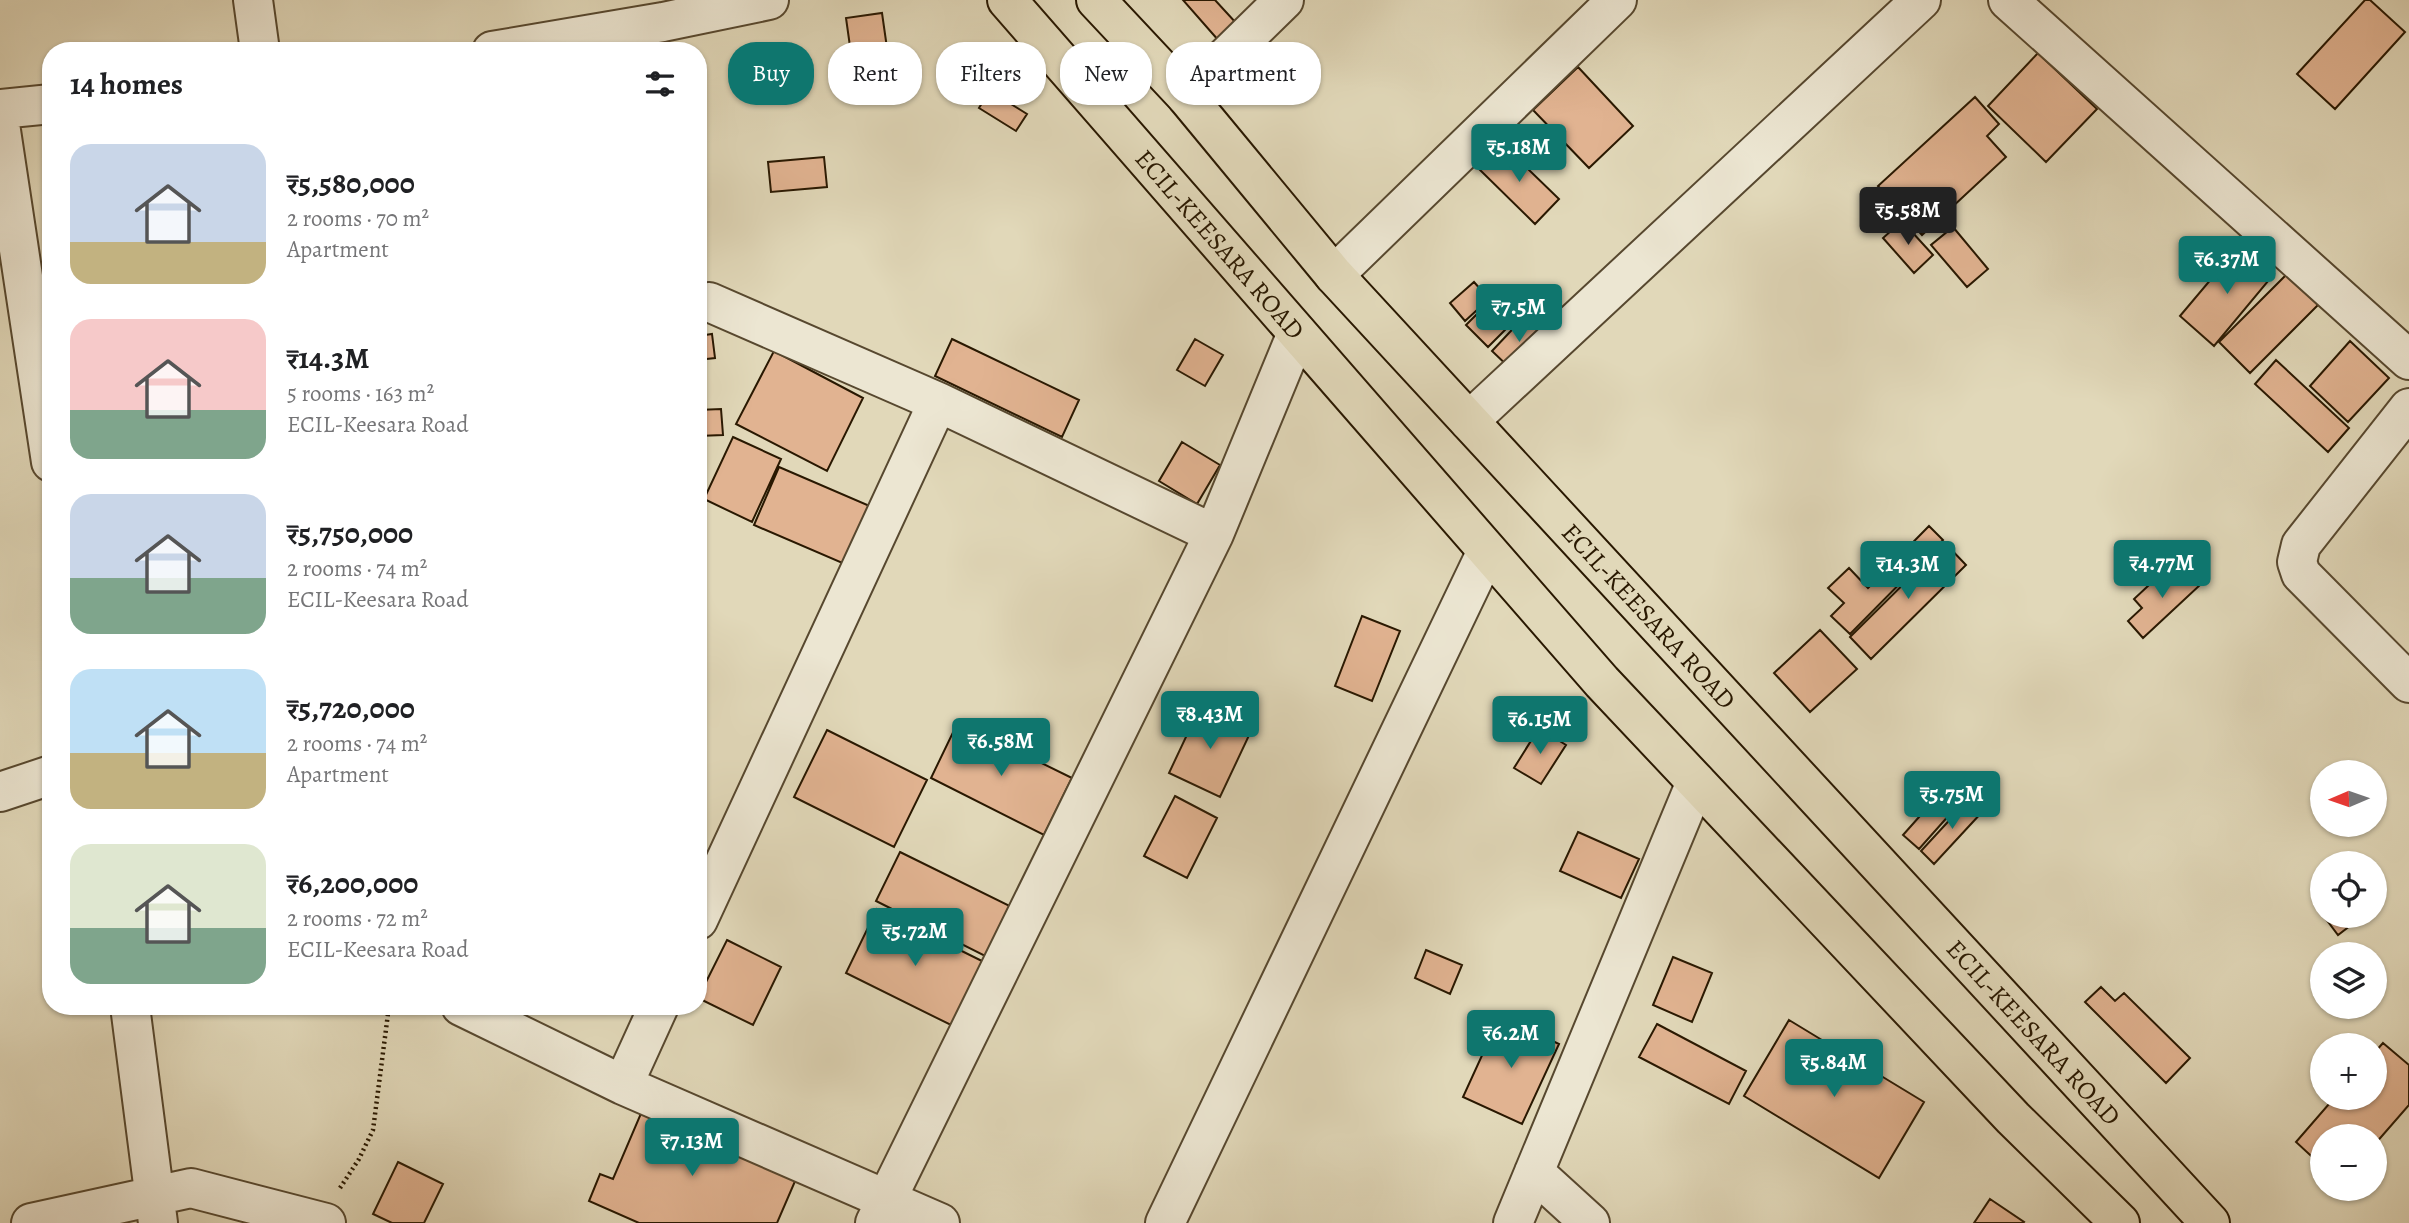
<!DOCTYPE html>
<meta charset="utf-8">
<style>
:root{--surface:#fff;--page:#f6f6f6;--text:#202124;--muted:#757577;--accent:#0f766e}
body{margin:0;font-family:Alegreya,serif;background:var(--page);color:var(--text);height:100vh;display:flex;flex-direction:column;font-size:26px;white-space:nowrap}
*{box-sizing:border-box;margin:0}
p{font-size:23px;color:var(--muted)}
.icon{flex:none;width:38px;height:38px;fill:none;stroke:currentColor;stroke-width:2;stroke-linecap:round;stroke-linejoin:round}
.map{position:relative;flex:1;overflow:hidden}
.drawer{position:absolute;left:42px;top:42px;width:665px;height:973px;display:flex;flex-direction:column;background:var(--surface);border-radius:28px;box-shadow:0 2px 5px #0004}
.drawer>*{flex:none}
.guide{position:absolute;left:728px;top:42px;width:665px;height:63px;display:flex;gap:14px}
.needle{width:46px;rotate:268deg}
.tools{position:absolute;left:2310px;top:760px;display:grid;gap:14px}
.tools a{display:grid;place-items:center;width:77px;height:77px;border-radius:50%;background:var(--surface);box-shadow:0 2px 5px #0004;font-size:35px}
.price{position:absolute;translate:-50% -60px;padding:0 16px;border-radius:7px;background:var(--accent);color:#fff;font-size:23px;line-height:46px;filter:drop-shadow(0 2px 4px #0008)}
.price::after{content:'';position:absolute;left:50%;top:42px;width:21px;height:16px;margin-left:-10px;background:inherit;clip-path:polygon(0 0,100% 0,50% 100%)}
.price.selected{background:#222;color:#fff}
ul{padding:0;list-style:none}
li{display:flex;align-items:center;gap:21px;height:175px;padding:0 28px}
li span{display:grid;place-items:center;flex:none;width:196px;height:140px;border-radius:21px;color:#555}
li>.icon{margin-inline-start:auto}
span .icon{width:84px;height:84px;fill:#fffc;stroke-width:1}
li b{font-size:30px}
h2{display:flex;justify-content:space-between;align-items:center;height:84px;padding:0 28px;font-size:30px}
.tag{padding:0 24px;border-radius:28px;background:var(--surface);box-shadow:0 2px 5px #0004;font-size:24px;line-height:63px}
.tag.selected{background:var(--accent);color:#fff}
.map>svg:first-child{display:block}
</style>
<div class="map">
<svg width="2409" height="1223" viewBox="0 0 2409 1223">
<rect width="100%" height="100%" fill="#e1d8b9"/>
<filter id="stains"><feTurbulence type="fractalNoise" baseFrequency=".00286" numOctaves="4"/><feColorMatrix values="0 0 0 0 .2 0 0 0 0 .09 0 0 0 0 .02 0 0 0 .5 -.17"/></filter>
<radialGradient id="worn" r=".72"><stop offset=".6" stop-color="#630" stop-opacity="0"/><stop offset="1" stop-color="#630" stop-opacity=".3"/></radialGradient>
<path fill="#e1b391" stroke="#291801" stroke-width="2" d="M1183,0h32l22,24 -18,17z
M2365,0h5l35,32 -70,77 -38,-35z
M882,13l10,70 -36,6 -10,-71z
M2038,53l59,56 -51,53 -58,-56z
M1005,66l22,14 -16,24 16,10 -11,17 -37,-23z
M1578,67l55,59 -44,42 -56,-58z
M1975,97l24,27 -12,12 19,21 -84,78 -44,-49z
M1502,144l57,55 -24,25 -57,-56z
M824,157l3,30 -56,5 -3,-30z
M1902,221l31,34 -19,18 -31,-35z
M1953,227l35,42 -21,18 -36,-42z
M2239,246l35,28 -60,72 -34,-30z
M2287,274l31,31 -68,68 -31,-31z
M1474,282l15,17 -24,22 -15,-18z
M1489,302l22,22 -23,23 -22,-22z
M1524,317l21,21 -32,33 -21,-20z
M712,334l3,24 -17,2v-24z
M952,339l127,61 -17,37 -127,-61z
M1195,339l28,16 -18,31 -28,-16z
M2350,341l39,37 -41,44 -38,-36z
M774,351l89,47 -36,73 -91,-47z
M2276,360l73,68 -21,24 -73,-68z
M721,409l2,26 -25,1v-26z
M733,437l48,22 -29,63 -48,-23z
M1182,442l38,23 -23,39 -38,-23z
M779,467l93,40 -25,58 -93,-40z
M1929,526l14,14 -93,94 -19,-18 13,-13 -16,-15 21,-20 19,20z
M1945,543l21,22 -95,94 -21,-22z
M2183,567l17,18 -57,53 -15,-17 14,-13 -8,-9 29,-27 7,7z
M1362,616l38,15 -28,70 -37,-15z
M1820,630l37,39 -47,43 -36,-39z
M1201,705l51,24 -32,68 -51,-24z
M958,722l114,56 -28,57 -113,-57z
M1539,728l27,17 -25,39 -27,-16z
M827,730l100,50 -33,67 -100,-50z
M1952,780l15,15 -48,54 -16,-14z
M1175,796l42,22 -30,60 -43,-22z
M1969,799l14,12 -49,53 -13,-13z
M1578,832l61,27 -18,39 -61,-27z
M900,852l120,59 -25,50 -119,-60z
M877,909l107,53 -31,64 -107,-53z
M2323,915h39l1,1 -25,19z
M727,940l54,27 -28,58 -55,-27z
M1426,950l36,15 -12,29 -35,-16z
M1673,957l39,16 -20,49 -39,-17z
M2101,987l14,14 9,-8 66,65 -24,25 -81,-81z
M1500,1016l59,28 -37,80 -59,-27z
M1789,1020l135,82 -45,76 -135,-82z
M1657,1024l89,47 -17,33 -90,-47z
M2383,1043l26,22v40l-34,39v-8h-53v30l-26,-24 39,-45h40v-45z
M645,1104l154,68 -22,51h-138l-50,-22 11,-27 13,5z
M398,1162l45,22 -19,39h-32l-19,-9z
M1990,1199l34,23 -1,1h-49z"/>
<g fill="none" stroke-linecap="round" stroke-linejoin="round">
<g stroke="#57482f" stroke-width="42">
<path id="minor" d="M253,0l7,51
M2008,0l401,360
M492,51l171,-29 106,-22
M1186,96l98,-96
M0,109l51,-5
M0,124l51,338
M1334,275l283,-275
M709,302l229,100 276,132 -339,689
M2409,408l-108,137 -4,17 4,12 108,109
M1469,421l452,-421
M1214,534l83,-201
M0,792l51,-17
M698,920l240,-518
M130,1006l28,217
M461,1006l162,79 317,138
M623,1085l36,-79
M1534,1172l56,51
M31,1223l160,-35 135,35
M1165,1223l322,-672
M1513,1223l183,-441"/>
</g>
<g stroke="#291801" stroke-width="42">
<g id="major">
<path id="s1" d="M1007,0l595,682 411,436 107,105"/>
<path id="s2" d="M1096,0l90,96 148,179 876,948"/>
</g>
</g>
<path stroke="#291801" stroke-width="4.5" stroke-dasharray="2 3.5" stroke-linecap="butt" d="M340,1188l19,-29 14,-29 16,-124"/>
<use href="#minor" stroke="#ece6d2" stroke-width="38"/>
<use href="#major" stroke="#e1d8b9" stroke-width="38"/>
</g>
<g text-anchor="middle" stroke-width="5" stroke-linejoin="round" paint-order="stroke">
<g font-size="26" fill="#291801" stroke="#ece6d2">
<text dy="9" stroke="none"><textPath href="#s1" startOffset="324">ECIL-KEESARA ROAD</textPath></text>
<text dy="9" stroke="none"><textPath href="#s2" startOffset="828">ECIL-KEESARA ROAD</textPath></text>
<text dy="9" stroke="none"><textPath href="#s2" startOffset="1395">ECIL-KEESARA ROAD</textPath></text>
</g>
</g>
<rect width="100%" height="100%" filter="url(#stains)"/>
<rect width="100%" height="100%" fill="url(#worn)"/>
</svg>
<div class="tools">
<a><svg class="needle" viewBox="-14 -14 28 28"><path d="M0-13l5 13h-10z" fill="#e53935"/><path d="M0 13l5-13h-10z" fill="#757577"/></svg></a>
<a><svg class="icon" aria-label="locate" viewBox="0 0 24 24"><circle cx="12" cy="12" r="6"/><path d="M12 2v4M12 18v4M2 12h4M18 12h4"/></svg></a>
<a><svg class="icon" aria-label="layers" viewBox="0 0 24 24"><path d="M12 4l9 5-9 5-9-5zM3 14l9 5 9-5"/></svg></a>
<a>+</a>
<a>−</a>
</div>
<b class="price" style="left:1519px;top:184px">₹5.18M</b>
<b class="price selected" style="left:1908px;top:247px">₹5.58M</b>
<b class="price" style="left:2227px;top:296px">₹6.37M</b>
<b class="price" style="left:1519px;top:344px">₹7.5M</b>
<b class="price" style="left:2162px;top:600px">₹4.77M</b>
<b class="price" style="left:1908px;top:601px">₹14.3M</b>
<b class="price" style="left:1210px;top:751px">₹8.43M</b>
<b class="price" style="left:1540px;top:756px">₹6.15M</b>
<b class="price" style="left:1001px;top:778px">₹6.58M</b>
<b class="price" style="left:1952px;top:831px">₹5.75M</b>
<b class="price" style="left:915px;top:968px">₹5.72M</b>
<b class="price" style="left:1511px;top:1070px">₹6.2M</b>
<b class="price" style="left:1834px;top:1099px">₹5.84M</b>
<b class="price" style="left:692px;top:1178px">₹7.13M</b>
<div class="guide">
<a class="tag selected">Buy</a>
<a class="tag">Rent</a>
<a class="tag">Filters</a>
<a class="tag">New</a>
<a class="tag">Apartment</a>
</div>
<section class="drawer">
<h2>14 homes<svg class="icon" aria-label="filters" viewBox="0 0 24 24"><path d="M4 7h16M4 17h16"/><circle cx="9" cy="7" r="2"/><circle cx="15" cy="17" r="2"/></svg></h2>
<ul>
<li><span style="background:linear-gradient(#c9d6e8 70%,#c2b280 0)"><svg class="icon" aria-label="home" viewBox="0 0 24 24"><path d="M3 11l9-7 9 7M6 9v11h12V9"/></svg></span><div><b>₹5,580,000</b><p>2 rooms · 70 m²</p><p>Apartment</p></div></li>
<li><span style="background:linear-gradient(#f6c9c9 65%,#7fa58c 0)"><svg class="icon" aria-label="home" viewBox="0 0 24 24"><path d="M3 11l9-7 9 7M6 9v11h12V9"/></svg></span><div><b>₹14.3M</b><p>5 rooms · 163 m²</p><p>ECIL-Keesara Road</p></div></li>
<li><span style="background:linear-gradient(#c9d6e8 60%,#7fa58c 0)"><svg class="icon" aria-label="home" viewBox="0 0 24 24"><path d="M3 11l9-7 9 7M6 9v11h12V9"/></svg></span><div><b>₹5,750,000</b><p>2 rooms · 74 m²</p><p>ECIL-Keesara Road</p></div></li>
<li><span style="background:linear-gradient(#bfe0f5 60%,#c2b280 0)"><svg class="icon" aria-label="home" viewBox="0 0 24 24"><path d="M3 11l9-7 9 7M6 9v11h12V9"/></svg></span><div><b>₹5,720,000</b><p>2 rooms · 74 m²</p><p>Apartment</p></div></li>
<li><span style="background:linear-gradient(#dfe7d0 60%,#7fa58c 0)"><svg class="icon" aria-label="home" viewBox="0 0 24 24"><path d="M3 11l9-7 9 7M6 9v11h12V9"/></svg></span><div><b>₹6,200,000</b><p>2 rooms · 72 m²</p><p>ECIL-Keesara Road</p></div></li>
</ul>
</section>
</div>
